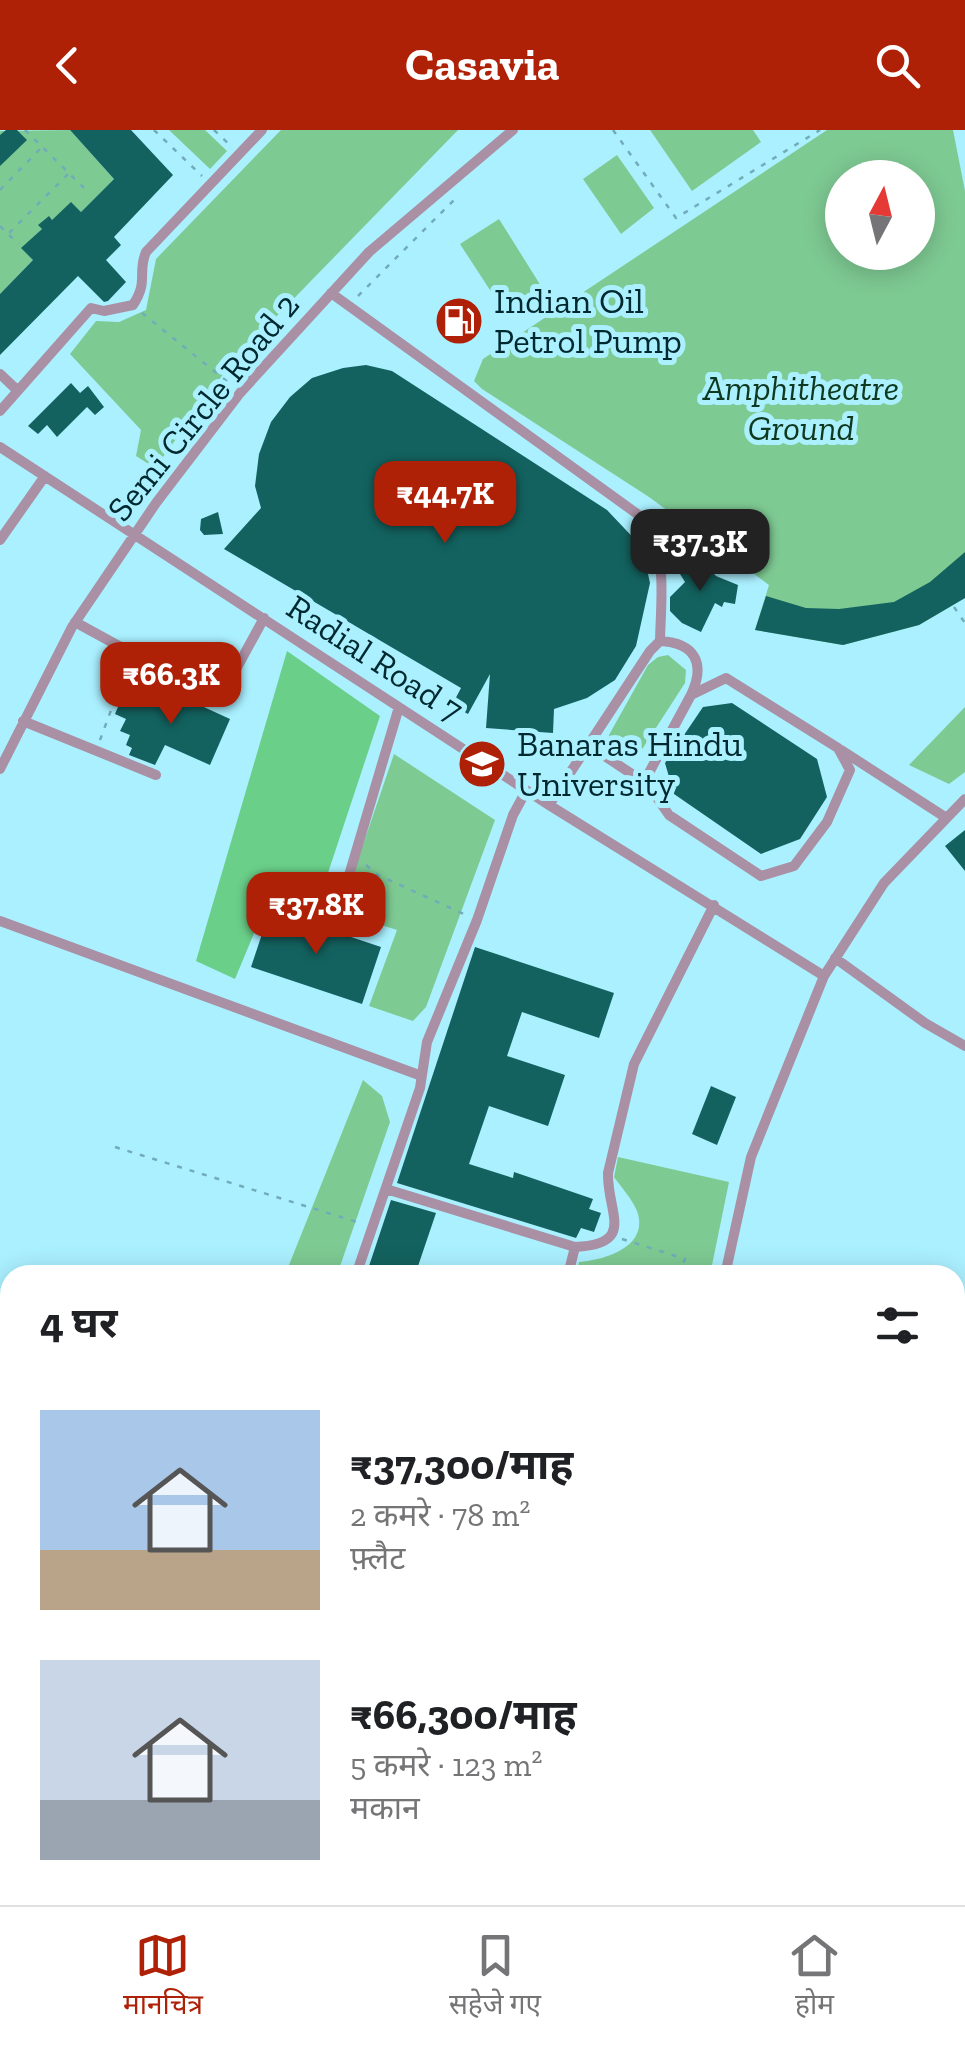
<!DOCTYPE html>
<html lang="hi">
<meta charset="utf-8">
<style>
:root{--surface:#fff;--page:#f2f2f2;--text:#202124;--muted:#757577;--line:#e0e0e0;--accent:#af2107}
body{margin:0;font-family:"Zilla Slab","Noto Sans Devanagari",serif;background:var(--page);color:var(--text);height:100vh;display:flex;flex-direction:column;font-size:38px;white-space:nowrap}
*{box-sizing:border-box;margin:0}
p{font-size:32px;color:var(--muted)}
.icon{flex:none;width:55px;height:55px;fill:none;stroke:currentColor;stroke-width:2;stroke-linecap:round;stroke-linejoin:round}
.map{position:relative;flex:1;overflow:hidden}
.side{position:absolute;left:0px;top:1135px;width:965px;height:640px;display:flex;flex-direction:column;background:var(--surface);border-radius:30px 30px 0 0;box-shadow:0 5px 25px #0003}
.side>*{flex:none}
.needle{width:65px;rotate:7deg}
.tools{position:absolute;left:825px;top:30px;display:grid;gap:20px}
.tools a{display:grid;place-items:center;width:110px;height:110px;border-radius:50%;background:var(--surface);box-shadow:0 5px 25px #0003;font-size:50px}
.price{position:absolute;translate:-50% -85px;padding:0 22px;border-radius:20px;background:var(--accent);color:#fff;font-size:32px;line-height:65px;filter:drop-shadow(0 2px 5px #0008)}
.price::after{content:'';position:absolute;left:50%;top:60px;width:30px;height:22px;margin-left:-15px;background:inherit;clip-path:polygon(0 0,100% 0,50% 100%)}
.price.current{background:#222;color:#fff}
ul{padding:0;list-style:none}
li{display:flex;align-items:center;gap:30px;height:250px;padding:0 40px}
li span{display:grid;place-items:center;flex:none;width:280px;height:200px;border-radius:0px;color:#555}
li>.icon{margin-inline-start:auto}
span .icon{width:120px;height:120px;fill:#fffc;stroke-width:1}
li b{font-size:42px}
h2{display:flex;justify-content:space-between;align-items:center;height:120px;padding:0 40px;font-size:42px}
header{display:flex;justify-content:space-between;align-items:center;height:130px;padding:0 40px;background:var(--accent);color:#fff;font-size:45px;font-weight:700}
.tab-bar{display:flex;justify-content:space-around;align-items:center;height:140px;border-top:2px solid var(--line);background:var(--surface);font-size:28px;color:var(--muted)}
.tab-bar a{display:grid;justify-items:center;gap:5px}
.tab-bar .current{color:var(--accent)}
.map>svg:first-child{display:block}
</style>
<header><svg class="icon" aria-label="back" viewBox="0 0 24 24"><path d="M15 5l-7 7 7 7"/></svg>Casavia<svg class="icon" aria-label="search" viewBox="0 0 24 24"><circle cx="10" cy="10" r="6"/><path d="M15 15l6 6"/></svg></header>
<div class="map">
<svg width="965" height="1775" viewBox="0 0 965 1775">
<rect width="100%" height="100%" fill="#abf0ff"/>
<path fill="#7eca93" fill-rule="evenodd" d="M70,0l44,49 -33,33 -10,-9 -19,17 -4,-3 -9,8 3,4 -20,19 11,12 -33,34v-163z
M169,0h36l22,21 -17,18z
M281,0h177l-226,232 -77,106 -19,-12 5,-26 -71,-76 26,-33 23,1 27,-12 10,-51z
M650,0h103l8,12 -69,49z
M827,0h126l12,61v407l-46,27 -76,20 -88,-15 14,-45 -120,-88 -167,-108 -8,-8 9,-22zM842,48h76v74h-76z
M617,25l37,53 -33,26 -38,-55z
M499,89l42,67 -38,24 -43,-66z
M668,525l18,15 -1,13 -44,68c-13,5 -21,2 -33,-6l1,-10 39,-70 10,-8z
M965,537v105l-16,12 -40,-19 56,-58z
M394,624l101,66 -69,187 -13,14 -44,-15 28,-76 -57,-18z
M363,950l19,16 8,26 -53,153h-52z
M618,1027l111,25 -19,93h-134l3,-13c25,-2 71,-15 58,-51 -5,-12 -15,-23 -23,-34z
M350,1765h435l1,10h-464z"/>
<path fill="#6acf89" d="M287,521l93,65 -59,178 -51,1 -35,84 -39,-18z"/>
<path fill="#13625f" d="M6,0h11l10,10 -27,26v-31z
M70,0h61l42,45 -59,62 7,8 -15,15 20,22 -18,19 -4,1 -26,-26 -78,79v-61l33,-34 -12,-12 21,-19 -4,-4 11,-9 3,4 19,-18 10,10 33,-33z
M366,235l26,6 215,139 35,37 8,36 -14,63 -21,34 -28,18 -33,11 -1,24 -67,-5 4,-54 -22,40 -16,-9 9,-17 -237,-139 37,-41 -6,-22 4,-32 12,-32 19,-25 22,-19 31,-10z
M71,253l9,10 8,-7 16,21 -9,8 -8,-8 -30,30 -10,-12 -9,9 -10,-8z
M218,382l5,22 -19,1 -4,-5 1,-11z
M965,422v46l-46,27 -76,20 -88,-15 11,-34 40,12 33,1 55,-7 36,-20z
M695,424l21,22 22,9 -3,19 -11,-2 -2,5 -7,-4 -14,29 -19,-9 -12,-12v-14l15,-15 -5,-8 5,-2 -6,-7z
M160,557l70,32 -20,46 -45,-20 -10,20 -26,-10 3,-7 -6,-3 4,-10 -10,-4 6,-12 -11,-5 6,-14 11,6 4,-9 9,4 4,-8 7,3z
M732,573l85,56 10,38 -27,42 -39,15 -87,-60 -9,-31 38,-56z
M965,700v41l-20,-25z
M270,780l111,37 -19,57 -111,-37z
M475,817l139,46 -15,45 -77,-26 -15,44 58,19 -17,51 -59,-20 -20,58 44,14 1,-6 79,27 -4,10 12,4 -7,19 -13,-4 -5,10 -179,-55z
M711,956l25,11 -19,48 -25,-11z
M391,1070l45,13 -21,62h-49z"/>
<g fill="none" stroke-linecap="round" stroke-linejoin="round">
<path stroke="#71acb8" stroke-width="2.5" stroke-dasharray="5 8" stroke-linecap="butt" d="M25,0l59,58
M154,0l48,46
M214,0l17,16
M613,0l63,88 144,-88
M0,60l41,-42
M0,96l8,8 61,-61
M9,105l10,9
M358,166l100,-100
M142,183l87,70
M954,477l11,16
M100,610l20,-54
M366,735l12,10 88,40
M115,1017l242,75
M622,1109l63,20 -7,16"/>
<path stroke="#a990a4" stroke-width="10" d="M331,163l316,228c20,40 14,76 13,120l-10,10 -101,154
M0,244l17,16
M0,281l91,-103 13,3 29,-6c16,-24 4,-32 13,-53l116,-122
M0,317l549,358 275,171
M0,410l45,-64
M75,492l128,70 15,1 10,-9 36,-66
M660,511c35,2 46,22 31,54
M23,591l133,54
M588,615l56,37 4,3 21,30 92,61 33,-10 33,-44 23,-52 -12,-22 -112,-70 -35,17 -47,87
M841,620l104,67
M0,639l72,-142 84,-124 84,-110 129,-141 144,-122
M336,789l63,-212
M0,791l419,154
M835,828l90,65 40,23
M386,1059l189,58
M356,1145l64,-187 7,-46 50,-122 36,-105 13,-24
M568,1145l7,-28c62,-3 32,-34 33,-74l26,-109 80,-159
M725,1145l26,-118 73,-181 60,-93 81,-84
M0,1197l10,1
M955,1251h10
M0,1444l10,3
M955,1491l10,-34
M0,1601l10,-2
M832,1765l6,10
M957,1774l8,-22
M38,1775l1,-10
M172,1775l28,-10
M853,1775l4,-10"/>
<path stroke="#a990a4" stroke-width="20" d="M958,1772l5,3"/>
</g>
<defs>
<g id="fuel-disc" transform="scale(2.5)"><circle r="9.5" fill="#af2107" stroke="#abf0ff"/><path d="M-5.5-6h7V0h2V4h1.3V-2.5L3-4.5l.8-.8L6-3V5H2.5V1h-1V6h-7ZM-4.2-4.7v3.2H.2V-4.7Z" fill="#fff"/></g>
<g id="university-disc" transform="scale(2.5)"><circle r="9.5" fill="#af2107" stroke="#abf0ff"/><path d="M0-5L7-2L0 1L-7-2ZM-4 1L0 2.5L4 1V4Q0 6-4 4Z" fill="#fff"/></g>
</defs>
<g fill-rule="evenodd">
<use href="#fuel-disc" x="459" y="191"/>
<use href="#university-disc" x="482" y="634"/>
</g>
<g text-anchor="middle" stroke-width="10" stroke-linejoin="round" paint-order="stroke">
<g font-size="35" fill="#00282f" stroke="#abf0ff" text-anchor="start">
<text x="494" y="183">Indian Oil<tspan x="494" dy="40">Petrol Pump</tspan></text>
<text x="517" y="626">Banaras Hindu<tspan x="517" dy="40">University</tspan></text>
</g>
<g font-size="35" font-style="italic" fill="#0f391e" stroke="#abf0ff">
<text x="801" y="270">Amphitheatre<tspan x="801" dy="40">Ground</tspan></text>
</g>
<g font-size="35" fill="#00282f" stroke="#abf0ff">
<text transform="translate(203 277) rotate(-51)" y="12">Semi Circle Road 2</text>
<text transform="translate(375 528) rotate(33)" y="12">Radial Road 7</text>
</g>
</g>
</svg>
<div class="tools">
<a><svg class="needle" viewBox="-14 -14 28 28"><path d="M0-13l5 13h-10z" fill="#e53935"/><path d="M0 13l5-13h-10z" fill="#757577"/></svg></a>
</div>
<b class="price" style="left:445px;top:416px">₹44.7K</b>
<b class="price current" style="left:700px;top:464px">₹37.3K</b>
<b class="price" style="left:171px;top:597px">₹66.3K</b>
<b class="price" style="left:316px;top:827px">₹37.8K</b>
<section class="side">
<h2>4 घर<svg class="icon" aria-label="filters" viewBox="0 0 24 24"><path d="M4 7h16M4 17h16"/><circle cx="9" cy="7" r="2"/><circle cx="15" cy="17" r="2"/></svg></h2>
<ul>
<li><span style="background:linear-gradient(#a9c7e8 70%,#b9a48a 0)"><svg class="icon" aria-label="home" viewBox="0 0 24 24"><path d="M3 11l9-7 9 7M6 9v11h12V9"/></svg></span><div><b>₹37,300/माह</b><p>2 कमरे · 78 m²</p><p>फ़्लैट</p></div></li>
<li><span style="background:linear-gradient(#c9d6e8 70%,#9aa5b1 0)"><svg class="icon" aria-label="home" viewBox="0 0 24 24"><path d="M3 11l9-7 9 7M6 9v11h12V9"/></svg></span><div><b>₹66,300/माह</b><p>5 कमरे · 123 m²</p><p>मकान</p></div></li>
</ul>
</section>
</div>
<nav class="tab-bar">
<a class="current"><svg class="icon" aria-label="map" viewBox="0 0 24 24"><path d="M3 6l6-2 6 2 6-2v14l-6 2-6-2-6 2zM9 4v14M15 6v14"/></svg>मानचित्र</a>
<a><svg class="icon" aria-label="saved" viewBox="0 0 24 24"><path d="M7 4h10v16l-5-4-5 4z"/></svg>सहेजे गए</a>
<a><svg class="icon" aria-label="home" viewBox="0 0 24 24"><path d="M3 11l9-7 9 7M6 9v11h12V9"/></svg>होम</a>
</nav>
